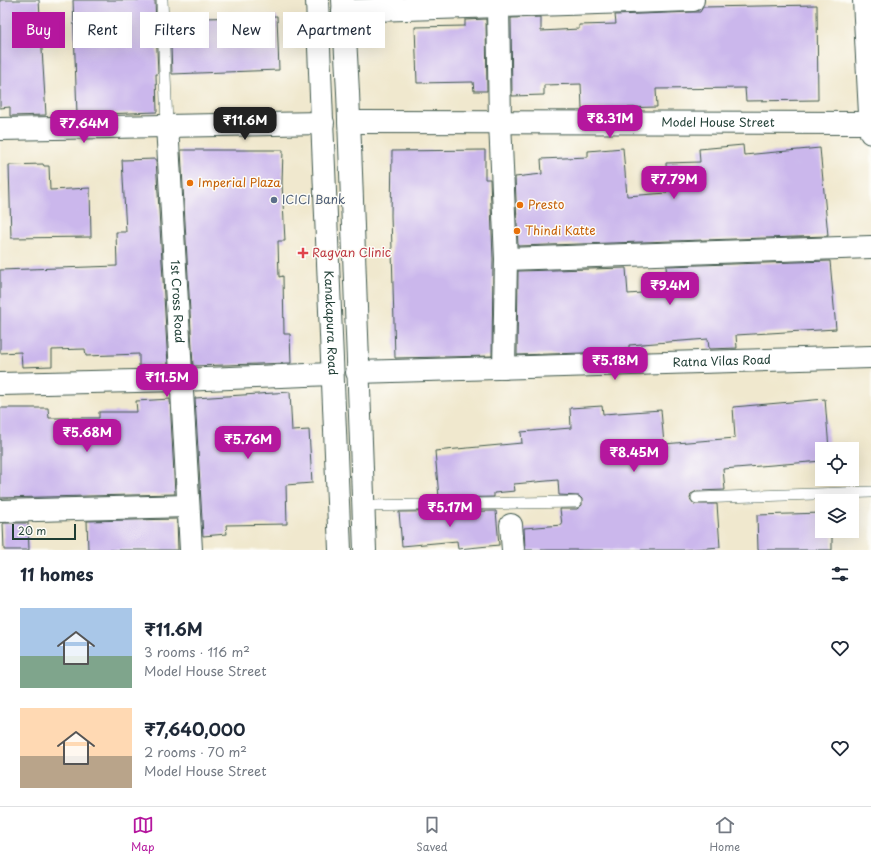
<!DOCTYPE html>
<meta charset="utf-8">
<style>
:root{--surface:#fff;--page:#f6f6f7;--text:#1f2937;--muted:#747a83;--line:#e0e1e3;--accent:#b5179e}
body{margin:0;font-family:"Playpen Sans",sans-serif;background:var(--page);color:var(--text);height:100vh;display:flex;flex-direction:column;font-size:15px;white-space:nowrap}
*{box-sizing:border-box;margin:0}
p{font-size:13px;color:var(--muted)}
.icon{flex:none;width:22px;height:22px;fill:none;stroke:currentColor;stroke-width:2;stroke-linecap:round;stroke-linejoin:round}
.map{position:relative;height:550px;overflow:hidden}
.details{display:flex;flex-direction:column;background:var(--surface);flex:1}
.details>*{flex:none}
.banner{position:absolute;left:12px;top:12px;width:400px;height:36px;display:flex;gap:8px}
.fabs{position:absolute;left:815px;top:442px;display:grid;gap:8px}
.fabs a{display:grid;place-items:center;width:44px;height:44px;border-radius:0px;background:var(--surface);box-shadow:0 4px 16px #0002;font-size:20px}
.scale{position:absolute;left:12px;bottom:10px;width:64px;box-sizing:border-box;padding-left:4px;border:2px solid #1f3d34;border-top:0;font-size:11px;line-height:14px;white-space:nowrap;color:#1f3d34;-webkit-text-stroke:3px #fdfcf7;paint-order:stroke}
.price{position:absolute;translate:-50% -34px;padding:0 9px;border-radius:8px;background:var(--accent);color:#fff;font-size:13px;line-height:26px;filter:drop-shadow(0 1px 2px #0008)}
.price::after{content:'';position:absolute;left:50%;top:24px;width:12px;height:9px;margin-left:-6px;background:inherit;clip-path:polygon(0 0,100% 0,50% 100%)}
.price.current{background:#222;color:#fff}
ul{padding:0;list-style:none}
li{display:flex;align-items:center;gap:12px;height:100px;padding:0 20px}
li span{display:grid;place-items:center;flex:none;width:112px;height:80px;border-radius:0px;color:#555}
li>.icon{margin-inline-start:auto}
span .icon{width:48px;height:48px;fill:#fffc;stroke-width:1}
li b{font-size:17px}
h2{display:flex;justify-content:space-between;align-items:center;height:48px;padding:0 20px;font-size:17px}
.tag{padding:0 14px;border-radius:0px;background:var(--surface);box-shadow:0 4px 16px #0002;font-size:14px;line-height:36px}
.tag.current{background:var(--accent);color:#fff}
.tab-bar{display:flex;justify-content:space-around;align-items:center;height:56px;border-top:1px solid var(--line);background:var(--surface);font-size:11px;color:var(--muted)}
.tab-bar a{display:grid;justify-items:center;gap:2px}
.tab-bar .current{color:var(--accent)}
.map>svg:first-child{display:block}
</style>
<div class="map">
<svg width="871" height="550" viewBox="0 0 871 550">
<rect width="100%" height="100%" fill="#fdfcf7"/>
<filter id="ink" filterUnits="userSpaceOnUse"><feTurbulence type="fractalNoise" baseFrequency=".025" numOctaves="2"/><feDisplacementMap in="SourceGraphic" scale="8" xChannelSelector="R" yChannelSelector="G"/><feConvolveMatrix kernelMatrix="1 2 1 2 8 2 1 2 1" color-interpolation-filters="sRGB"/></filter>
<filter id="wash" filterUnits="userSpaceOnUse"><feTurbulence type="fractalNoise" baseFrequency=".012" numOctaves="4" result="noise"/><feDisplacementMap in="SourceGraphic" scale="16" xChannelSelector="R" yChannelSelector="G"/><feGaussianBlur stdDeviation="0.9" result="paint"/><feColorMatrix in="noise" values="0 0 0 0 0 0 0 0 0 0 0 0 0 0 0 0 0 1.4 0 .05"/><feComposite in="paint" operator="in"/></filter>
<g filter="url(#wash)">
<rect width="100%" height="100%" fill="#f0e8ce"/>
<g id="blocks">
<path fill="#cbb7ec" d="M0,0h39l7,115 -36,1v-9l-10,1z
M73,0h82l3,74h-2l1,38 -80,3z
M817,5l1,95 -72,1 -1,-13 -89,1 1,18 -75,2 -1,-25 -37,1v10l-32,1 -1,-78 30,-1v14l38,-2v-4l37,-1 -1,-9 78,-3h7l3,-5z
M277,16l2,54 -107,4 -2,-55z
M486,19l1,72h-13l-1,-9 -56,1 -2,-56 50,-1v-6z
M743,145l1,10 76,-7 8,88 -310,10 -3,-69 27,-3 -1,-15 47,-2v-6l35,-3 4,48 40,-3 -1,-30 34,-1 -1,-13z
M181,150h102l-1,33 3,58h-7l1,36 4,-1 1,58h6l1,29 -98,3z
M485,150v29h5l3,80 -1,97 -97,2 -4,-143 1,-64z
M156,159l12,206 -29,1v-12l-53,2 -1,-7 -33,1v16l-30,1 -1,-15 -21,1v-83l117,-4 -1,-34h10l-4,-72z
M43,164l1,2h5l1,24 40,-2 1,49 -80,1 -2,-73z
M830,261l6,68 -100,6 1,13 -28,1 -1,-10 -79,6v4l-46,4 -66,2 1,-84 108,-3 2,26 40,-3 -2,-25z
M290,392l2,39 17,-1 3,53 -26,2 1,39 -61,1 1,9 -24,2 -8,-138z
M170,399l5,95 -175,4v-90h48l1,10h50v-6h38l-1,-11z
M825,399l4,50h-7v12l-99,8 2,21 -28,1 -6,3 -1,5 4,5h23l3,43 -37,3h-158l-1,-22 38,-3 -2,-16h17l5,-4v-6l-3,-3 -20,-1 -1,-15 -44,4 1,7 -21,2v4l-55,1 -4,-47 87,-8 -1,-11 50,-4 -1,-20 32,-2 1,8 58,-4 3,34 71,-6 -2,-31z
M496,511l3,34 -41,4 -1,-8 -55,5 -3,-34z
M822,513v18h10v19h-74l-1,-35z
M177,519l1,31h-90l-1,-29z
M3,523h25l1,27h-25z"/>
</g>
</g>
<g filter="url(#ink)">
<use href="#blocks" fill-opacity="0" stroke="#3e574b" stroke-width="1"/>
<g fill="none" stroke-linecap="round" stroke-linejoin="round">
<g stroke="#3e574b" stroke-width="12">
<path id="lane" d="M162,0l5,125
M697,498l174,-6
M363,506l213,-4"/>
</g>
<g stroke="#3e574b" stroke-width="24">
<g id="street">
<path d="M498,7l2,115 6,137 -2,109"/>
<path d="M343,11l350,-11"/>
<path id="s1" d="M349,122l522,1"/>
<path id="s2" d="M167,125l24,425"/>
<path d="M0,129l323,-6"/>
<path d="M506,259l365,-12"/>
<path id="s3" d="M357,372l514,-15"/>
<path d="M0,384l181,-4 151,-6"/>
<path d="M0,511l188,-5"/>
<path d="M511,525l2,25"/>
</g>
</g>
<g stroke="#3e574b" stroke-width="24">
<path id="secondary" d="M864,0l7,133"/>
</g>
<g stroke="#3e574b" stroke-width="24">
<g id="primary">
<path id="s4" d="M317,0l23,550"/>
<path d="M343,0l5,92 17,458"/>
</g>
</g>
<use href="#lane" stroke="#fff" stroke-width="11"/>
<use href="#street" stroke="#fff" stroke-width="22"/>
<use href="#secondary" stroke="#fff" stroke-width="22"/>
<use href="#primary" stroke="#fff" stroke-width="22"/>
</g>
</g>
<g fill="#e8710a" stroke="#fdfcf7" stroke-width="1.5">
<circle cx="190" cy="183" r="4"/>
<circle cx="520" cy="205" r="4"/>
<circle cx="517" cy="231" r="4"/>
</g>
<circle fill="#5c6f8a" stroke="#fdfcf7" stroke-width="1.5" cx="274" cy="200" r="4"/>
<path fill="#e0444e" stroke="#fdfcf7" stroke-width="1.5" d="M301 247h4v4h4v4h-4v4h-4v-4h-4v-4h4z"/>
<g text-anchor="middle" stroke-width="3" stroke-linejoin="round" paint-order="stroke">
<g font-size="12" fill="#1f3d34" stroke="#fdfcf7">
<text dy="4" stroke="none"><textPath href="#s1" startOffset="369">Model House Street</textPath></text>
<text dy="4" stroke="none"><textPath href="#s2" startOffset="177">1st Cross Road</textPath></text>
<text dy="4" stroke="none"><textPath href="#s4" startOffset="323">Kanakapura Road</textPath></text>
<text dy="4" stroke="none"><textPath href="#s3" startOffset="365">Ratna Vilas Road</textPath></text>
</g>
<g font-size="12" fill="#c56008" stroke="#fdfcf7" text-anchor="start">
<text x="198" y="187">Imperial Plaza</text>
<text x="528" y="209">Presto</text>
<text x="525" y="235">Thindi Katte</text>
</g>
<g font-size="12" fill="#4e5e75" stroke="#fdfcf7" text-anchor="start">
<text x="282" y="204">ICICI Bank</text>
</g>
<g font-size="12" fill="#be3a42" stroke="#fdfcf7" text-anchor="start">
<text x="312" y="257">Ragvan Clinic</text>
</g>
</g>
</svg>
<div class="fabs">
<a><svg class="icon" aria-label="locate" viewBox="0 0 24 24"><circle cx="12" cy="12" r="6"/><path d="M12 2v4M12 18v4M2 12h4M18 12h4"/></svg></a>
<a><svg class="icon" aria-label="layers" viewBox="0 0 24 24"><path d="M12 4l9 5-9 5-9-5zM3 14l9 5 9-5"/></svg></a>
</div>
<div class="scale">20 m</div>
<b class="price" style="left:610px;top:139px">₹8.31M</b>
<b class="price current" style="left:245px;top:141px">₹11.6M</b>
<b class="price" style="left:84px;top:144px">₹7.64M</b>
<b class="price" style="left:674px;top:200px">₹7.79M</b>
<b class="price" style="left:670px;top:306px">₹9.4M</b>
<b class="price" style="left:615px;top:381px">₹5.18M</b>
<b class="price" style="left:167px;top:398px">₹11.5M</b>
<b class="price" style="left:87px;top:453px">₹5.68M</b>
<b class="price" style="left:248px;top:460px">₹5.76M</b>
<b class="price" style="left:634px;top:473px">₹8.45M</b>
<b class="price" style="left:450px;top:528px">₹5.17M</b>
<div class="banner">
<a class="tag current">Buy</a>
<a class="tag">Rent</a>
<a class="tag">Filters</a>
<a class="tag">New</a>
<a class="tag">Apartment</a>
</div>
</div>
<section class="details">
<h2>11 homes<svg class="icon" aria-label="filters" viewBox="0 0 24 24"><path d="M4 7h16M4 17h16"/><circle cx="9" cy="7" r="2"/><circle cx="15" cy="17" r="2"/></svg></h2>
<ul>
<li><span style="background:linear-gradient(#a9c7e8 60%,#7fa58c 0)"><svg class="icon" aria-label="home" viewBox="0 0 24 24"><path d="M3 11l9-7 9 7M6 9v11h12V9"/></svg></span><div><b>₹11.6M</b><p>3 rooms · 116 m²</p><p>Model House Street</p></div><svg class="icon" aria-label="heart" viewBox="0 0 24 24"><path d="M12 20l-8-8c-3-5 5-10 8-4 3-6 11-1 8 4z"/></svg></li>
<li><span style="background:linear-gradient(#ffd9b3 60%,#b9a48a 0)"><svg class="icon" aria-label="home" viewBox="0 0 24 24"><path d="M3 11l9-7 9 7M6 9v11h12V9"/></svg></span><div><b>₹7,640,000</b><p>2 rooms · 70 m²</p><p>Model House Street</p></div><svg class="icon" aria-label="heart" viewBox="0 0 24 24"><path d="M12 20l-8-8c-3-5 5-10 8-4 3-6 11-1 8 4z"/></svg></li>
</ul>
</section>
<nav class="tab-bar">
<a class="current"><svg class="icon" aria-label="map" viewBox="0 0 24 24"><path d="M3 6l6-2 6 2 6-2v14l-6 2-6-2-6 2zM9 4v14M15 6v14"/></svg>Map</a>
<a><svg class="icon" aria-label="saved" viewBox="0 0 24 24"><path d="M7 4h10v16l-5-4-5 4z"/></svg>Saved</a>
<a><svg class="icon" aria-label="home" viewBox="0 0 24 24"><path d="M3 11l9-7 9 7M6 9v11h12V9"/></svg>Home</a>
</nav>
